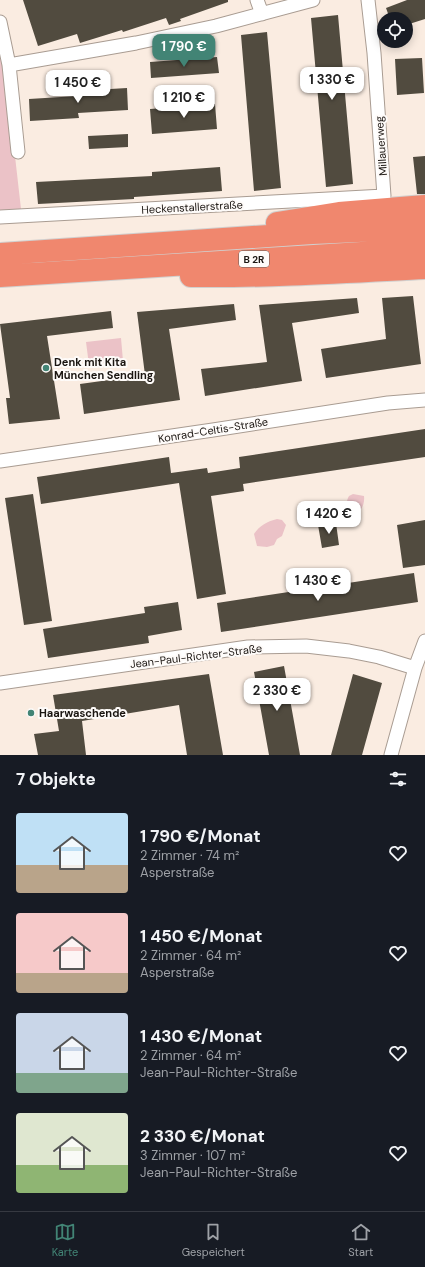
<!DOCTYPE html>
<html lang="de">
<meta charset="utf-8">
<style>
:root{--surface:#171b24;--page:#242831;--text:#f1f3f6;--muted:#9ea1a6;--line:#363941;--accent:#428475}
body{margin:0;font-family:"DM Sans",sans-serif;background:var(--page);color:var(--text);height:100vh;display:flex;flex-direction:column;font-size:15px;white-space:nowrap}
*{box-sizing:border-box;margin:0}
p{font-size:13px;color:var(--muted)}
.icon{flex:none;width:22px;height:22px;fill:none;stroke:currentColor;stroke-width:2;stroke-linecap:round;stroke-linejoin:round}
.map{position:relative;height:755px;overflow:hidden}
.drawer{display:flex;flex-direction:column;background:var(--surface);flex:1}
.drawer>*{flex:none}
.tools{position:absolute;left:377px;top:12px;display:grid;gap:8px}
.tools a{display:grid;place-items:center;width:36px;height:36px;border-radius:50%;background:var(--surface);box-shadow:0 2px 10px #0003;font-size:20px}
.price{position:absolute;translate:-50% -34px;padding:0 9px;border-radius:8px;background:#fff;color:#222;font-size:13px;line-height:26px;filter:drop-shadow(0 1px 2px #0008)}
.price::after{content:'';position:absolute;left:50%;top:24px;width:12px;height:9px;margin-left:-6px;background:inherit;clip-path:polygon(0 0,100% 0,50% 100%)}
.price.on{background:var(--accent);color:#fff}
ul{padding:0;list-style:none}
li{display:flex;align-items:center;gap:12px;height:100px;padding:0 16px}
li span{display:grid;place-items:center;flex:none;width:112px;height:80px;border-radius:4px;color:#555}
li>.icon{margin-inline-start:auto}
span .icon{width:48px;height:48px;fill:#fffc;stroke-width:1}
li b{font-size:17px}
h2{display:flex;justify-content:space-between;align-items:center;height:48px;padding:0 16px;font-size:17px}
.tabs{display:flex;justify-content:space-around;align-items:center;height:56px;border-top:1px solid var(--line);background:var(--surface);font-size:11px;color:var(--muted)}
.tabs a{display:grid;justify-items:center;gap:2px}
.tabs .on{color:var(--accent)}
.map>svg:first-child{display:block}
</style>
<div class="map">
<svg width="425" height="755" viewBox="0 0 425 755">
<rect width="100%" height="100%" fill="#faece1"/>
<path fill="#ebc2c7" d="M0,51l6,26 15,132 -21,2z
M121,338l2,23 -34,4 -3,-23z
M353,494l11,2c1,8 -3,18 -11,17 -6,-5 -8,-10 -4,-17z
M277,519l5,1 4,5 -4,11 -5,3 -3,6 -7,2 -10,-1 -3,-12c5,-8 14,-13 23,-15z"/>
<path fill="#514b3f" d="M23,0h205v2l-48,17 1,2 -12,4 -3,-7 -43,14 -1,-2 -42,13 -3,-9 -39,12z
M407,0h18v19l-19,6v-6h-16l-4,-11z
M338,15l15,169 -27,3 -15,-169z
M267,32l14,156 -27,3 -13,-156z
M217,57l2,16 -68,5 -1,-16z
M422,58l2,35 -27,2 -2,-36z
M127,88l1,22 -50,3 1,5 -49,3 -1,-22 48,-3v-5z
M215,104l2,25 -65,5 -2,-25z
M128,134v13l-39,2 -1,-13z
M425,156v38h-8l-4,-37z
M220,167l2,24 -88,6v2l-96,5 -2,-22 116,-6v-4z
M413,296l8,68 -95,14 -5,-29 65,-10 -4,-41z
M357,298l2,15 -67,10 10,58 -97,15 -4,-27 66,-7 -8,-57z
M234,304l2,16 -67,9 11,71 -96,14 -4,-30 65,-9 -8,-63z
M111,311l2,17 -66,8 13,83 -51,5 -3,-26h4l-10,-74z
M425,429v28l-182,27 1,7 -33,5 15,98 -29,5 -18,-116 -138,21 -4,-27 132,-20 2,16 36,-5 1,5 32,-5 -1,-11z
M33,494l19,127 -28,4 -19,-127z
M425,520v45l-22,3 -6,-43z
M336,523l3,22 -17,3 -4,-23z
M414,573l4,29 -197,30 -4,-29z
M178,602l4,28 -34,6 1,7 -101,15 -5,-29 102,-16 -1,-6z
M284,666l16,89h-31l-15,-83z
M209,674l14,81h-36l-8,-50 -97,16 4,34h-48l-4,-21 25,-3 -6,-36z
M353,674l29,9 -20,72h-31z"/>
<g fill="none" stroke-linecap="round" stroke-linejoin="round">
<g stroke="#a99c92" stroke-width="15">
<path id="street" d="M257,0l5,14
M0,22l9,43 9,87
M9,65l127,-22 80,-17 97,-26
M0,217l384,-21 -10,-143 -6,-53
M0,461l213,-31 175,-27 37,-3
M0,683l248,-36 58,-1 43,5 30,6 36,11
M391,755l24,-87 10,-27"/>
</g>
<g stroke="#d1d0cf" stroke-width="24">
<path id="highway" d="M277,223l62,-10 86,-7
M0,254l312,-21 113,-5
M0,276l425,-27
M191,276c78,1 156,-4 234,-8"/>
</g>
<use href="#street" stroke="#fff" stroke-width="13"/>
<use href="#highway" stroke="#f0876e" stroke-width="22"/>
</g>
<g fill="#428475" stroke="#fefbf9" stroke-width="1.5">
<circle cx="46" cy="368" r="4"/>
<circle cx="31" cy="713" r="4"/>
</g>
<g text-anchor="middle" stroke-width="4" stroke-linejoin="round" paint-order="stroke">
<rect fill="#fefbf9" stroke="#5e5a57" stroke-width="1" x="239" y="251" width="30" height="16" rx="3"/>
<g font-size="10" font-weight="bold" fill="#1a1511">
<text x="254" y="263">B 2R</text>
</g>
<g font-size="11" fill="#1a1511" stroke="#fefbf9">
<text transform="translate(381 146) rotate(-94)" y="4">Millauerweg</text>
<text transform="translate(192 207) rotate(-3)" y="4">Heckenstallerstraße</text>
<text transform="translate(213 430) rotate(-9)" y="4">Konrad-Celtis-Straße</text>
<text transform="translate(196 656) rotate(-7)" y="4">Jean-Paul-Richter-Straße</text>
</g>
<g font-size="11" font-weight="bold" fill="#1a1511" stroke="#fefbf9" text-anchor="start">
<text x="54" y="366">Denk mit Kita<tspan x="54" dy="13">München Sendling</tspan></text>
<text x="39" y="717">Haarwaschende</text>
</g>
</g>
</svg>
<div class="tools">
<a><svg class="icon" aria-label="locate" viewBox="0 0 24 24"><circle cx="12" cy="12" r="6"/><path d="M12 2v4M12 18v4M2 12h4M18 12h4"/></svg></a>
</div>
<b class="price on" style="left:184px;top:68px">1 790 €</b>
<b class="price" style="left:332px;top:101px">1 330 €</b>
<b class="price" style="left:78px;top:104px">1 450 €</b>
<b class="price" style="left:184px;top:119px">1 210 €</b>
<b class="price" style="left:329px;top:535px">1 420 €</b>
<b class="price" style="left:318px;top:602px">1 430 €</b>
<b class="price" style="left:277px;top:712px">2 330 €</b>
</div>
<section class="drawer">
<h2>7 Objekte<svg class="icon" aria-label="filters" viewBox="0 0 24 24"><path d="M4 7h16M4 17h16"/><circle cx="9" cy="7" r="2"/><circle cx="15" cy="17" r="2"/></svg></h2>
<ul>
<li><span style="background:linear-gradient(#bfe0f5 65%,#b9a48a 0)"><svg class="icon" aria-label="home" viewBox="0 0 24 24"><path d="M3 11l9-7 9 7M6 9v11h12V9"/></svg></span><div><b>1 790 €/Monat</b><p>2 Zimmer · 74 m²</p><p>Asperstraße</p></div><svg class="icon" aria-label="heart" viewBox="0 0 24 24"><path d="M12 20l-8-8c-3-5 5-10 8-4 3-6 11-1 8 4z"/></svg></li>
<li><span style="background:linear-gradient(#f6c9c9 75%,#b9a48a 0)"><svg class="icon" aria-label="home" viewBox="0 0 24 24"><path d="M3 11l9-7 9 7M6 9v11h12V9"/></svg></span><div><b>1 450 €/Monat</b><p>2 Zimmer · 64 m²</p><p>Asperstraße</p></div><svg class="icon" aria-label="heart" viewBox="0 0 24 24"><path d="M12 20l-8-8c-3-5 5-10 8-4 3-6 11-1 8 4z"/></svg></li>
<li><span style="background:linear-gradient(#c9d6e8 75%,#7fa58c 0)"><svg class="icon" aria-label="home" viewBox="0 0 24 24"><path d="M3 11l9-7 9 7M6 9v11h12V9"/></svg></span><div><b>1 430 €/Monat</b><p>2 Zimmer · 64 m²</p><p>Jean-Paul-Richter-Straße</p></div><svg class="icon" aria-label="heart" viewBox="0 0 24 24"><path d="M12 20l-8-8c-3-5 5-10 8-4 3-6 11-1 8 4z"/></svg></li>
<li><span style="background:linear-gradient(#dfe7d0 65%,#8fb573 0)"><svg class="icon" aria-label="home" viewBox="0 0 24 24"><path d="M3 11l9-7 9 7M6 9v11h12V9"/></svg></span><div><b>2 330 €/Monat</b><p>3 Zimmer · 107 m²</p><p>Jean-Paul-Richter-Straße</p></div><svg class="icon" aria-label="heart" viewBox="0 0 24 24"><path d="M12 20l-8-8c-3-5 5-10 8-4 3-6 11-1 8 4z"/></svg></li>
</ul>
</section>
<nav class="tabs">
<a class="on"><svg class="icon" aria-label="map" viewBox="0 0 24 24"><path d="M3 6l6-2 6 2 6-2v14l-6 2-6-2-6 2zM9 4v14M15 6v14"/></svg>Karte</a>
<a><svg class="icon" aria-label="saved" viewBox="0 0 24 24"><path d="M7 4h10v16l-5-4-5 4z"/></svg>Gespeichert</a>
<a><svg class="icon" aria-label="home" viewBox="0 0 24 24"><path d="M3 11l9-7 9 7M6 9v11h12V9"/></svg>Start</a>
</nav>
